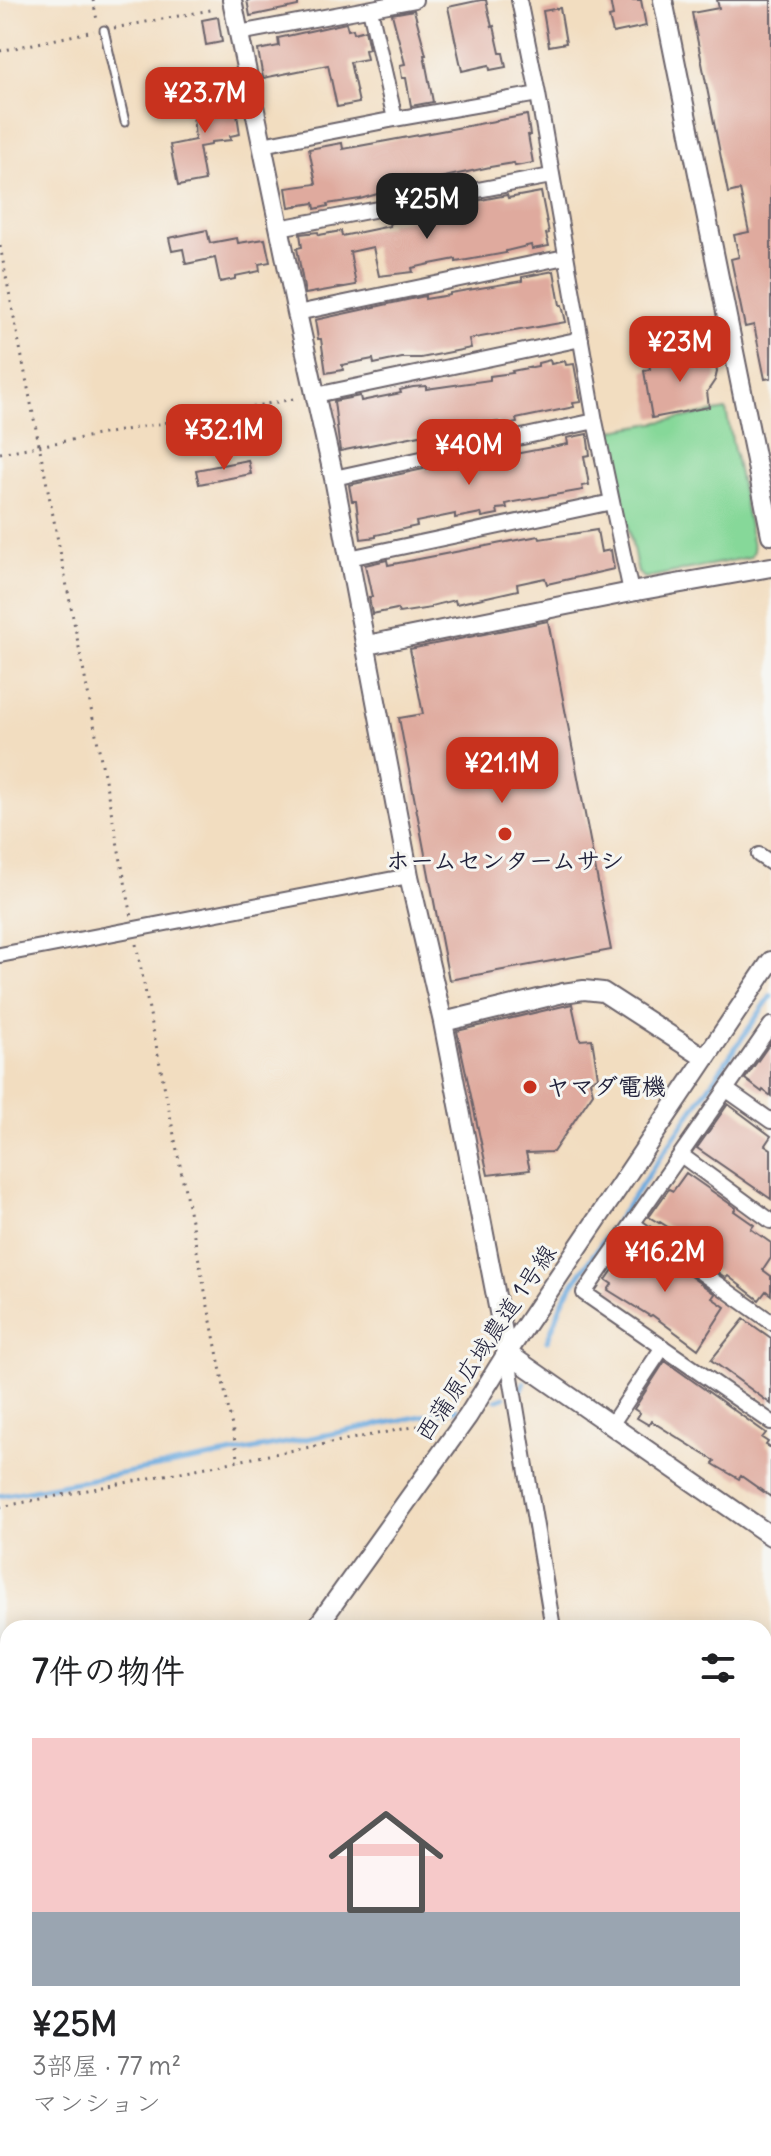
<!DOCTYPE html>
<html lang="ja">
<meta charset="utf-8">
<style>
:root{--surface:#fff;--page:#f6f6f6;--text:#202124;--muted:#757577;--line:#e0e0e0;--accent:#c8321e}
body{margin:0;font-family:Delius,"Klee One",sans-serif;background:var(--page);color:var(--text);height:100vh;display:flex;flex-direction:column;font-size:30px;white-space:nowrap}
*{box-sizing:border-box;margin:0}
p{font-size:26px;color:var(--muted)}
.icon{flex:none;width:44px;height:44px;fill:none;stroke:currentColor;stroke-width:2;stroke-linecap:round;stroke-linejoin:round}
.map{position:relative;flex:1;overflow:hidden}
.drawer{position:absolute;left:0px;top:1620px;width:772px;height:536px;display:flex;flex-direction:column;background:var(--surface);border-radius:24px 24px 0 0;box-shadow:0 4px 20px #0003}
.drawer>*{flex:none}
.price{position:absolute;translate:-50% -68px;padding:0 18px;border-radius:16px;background:var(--accent);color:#fff;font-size:26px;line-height:52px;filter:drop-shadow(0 2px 4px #0008)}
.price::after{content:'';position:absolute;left:50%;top:48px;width:24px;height:18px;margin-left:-12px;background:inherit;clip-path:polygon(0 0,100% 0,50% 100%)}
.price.selected{background:#222;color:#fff}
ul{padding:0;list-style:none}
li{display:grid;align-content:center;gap:16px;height:424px;padding:0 32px}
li+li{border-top:2px solid var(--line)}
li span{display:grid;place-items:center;height:248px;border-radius:0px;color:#555}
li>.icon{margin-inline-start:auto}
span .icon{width:144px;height:144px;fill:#fffc;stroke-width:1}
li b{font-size:34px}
h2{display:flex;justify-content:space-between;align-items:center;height:96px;padding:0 32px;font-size:34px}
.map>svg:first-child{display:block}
</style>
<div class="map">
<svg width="771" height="2156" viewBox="0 0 771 2156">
<rect width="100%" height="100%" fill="#f6f6f2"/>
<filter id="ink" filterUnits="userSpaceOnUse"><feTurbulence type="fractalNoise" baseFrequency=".0125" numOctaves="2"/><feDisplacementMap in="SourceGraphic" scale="16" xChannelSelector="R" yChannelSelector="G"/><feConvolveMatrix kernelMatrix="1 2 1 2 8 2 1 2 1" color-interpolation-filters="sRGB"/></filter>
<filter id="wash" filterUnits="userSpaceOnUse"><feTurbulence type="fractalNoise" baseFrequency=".006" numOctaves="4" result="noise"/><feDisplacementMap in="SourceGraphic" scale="32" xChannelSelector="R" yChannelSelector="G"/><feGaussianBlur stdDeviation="1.8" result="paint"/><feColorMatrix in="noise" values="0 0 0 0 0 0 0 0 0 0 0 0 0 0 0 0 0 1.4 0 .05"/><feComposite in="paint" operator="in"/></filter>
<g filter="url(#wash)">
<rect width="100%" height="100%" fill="#f2ddc0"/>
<path fill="#86d899" stroke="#547d6a" stroke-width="2" d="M726,410l28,141 -4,6 -105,21 -7,-5 -29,-142z"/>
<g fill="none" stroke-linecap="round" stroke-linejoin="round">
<path stroke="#6dabdf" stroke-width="5" d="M547,1341l18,-45 206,-300
M520,1391l4,-8
M496,1400l8,-3
M0,1496l245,-45 212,-42"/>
</g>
<g id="blocks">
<path fill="#dfaa9e" d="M247,0h51v6l-48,10z
M481,0h5l6,27 2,-1 6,27h3l3,14 -16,3 -1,-5 -27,6 -14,-64z
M610,0h31l5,26 -33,7 -4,-16 4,-1z
M717,0h54v378l-6,1 -11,-54 -9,2 -14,-68 8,-2 -5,-22 15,-3 -9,-42 -12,3 -36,-180 27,-5z
M560,8l6,35 -17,3 -6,-35z
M414,10l12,45h-2l9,47 -22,4 -5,-28h-4l-2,-13 5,-1 -13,-50z
M218,17l4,25 -16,3 -4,-25z
M346,23l2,7 5,-1 1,4 11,-3 4,19 -4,1 2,9 -17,3 9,41 -22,4 -9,-42 -65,13 -5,-28 21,-4 -1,-8z
M227,92l1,3h6l6,39 -10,2 1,4 -20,2v3l-12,2 6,34 -27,5 -8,-41 25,-5 -3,-40 24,-3 -1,-3z
M527,115l3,20h-2l5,28 -18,3 -1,-3 -24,4 -50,11 -31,4v3l-49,14 -33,5 1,2 -13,3 -1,-6 -25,4 -3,-19 30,-4 -7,-35 33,-6 1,6z
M541,192l8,41 -3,1 3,12 -17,3 -1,-4 -25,6v2l-50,9v-3l-26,5 -18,4 1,4 -34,4 -6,-29 -23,5 6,33 -51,9 -8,-46 5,-1 -2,-13 18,-2 1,3 22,-4 1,5 48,-10 -1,-3 67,-11 -1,-7 52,-10 1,3z
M207,230l3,13 27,-5 1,5 27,-4 5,23 -11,2 1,7 -25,5v3l-15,3 -5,-24 -29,6 -3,-15 -11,2 -3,-13z
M554,271l6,34h2l4,17 -97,17 2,9 -50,10h-19l-28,6 -1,-5 -31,6 1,5 -17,3 -5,-34h-3l-3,-19 110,-24v3l25,-4v-2l72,-12v-4z
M710,352l5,8 2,12 -2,8 -8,12 2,15 -57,11 -8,-47 6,-2 -1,-6z
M550,360l1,4 14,-3 1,4 8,-1 7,38 -8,1 1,4 -58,12 1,4 -18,3 -1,-4 -18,3v-2l-140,28 -6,-50 26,-5 1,5 40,-8 -1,-3 13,-3 13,-1v3l64,-9v-4l23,-3 -1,-2 26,-5v-3z
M587,434l3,21 -6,1 5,29 -7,1 1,4 -69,12 -8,2 1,4 -10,1 1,5 -16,3 -1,-4 -26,5v-4l-39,8 1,4 -41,9v2l-15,2 -5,-38h-4l-3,-16 107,-23v3l32,-5 -1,-4 11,-2 1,3 69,-13 -1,-6z
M248,460l3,14 -52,10 -3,-14z
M597,530l4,22 10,-2 3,19 -67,15 -2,-6 -28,6 1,6 -62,14 -1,-4 -24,6v2l-32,5 -2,-4 -25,5 -3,-17h3l-7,-32 22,-5 1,5 129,-25 22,-4 1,3z
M548,621l63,329 -162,30 -50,-262 24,-4 -13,-65z
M572,1004l8,36 12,-1 6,38 -8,4 3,12 -40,59 -27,1 4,17 -42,5 -31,-144z
M771,1042v54l-8,-6 -1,2 -17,-13z
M728,1104l43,32 -6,9 6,4v50l-74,-51z
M686,1173l50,35 -2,3 20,14 -3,4 20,14v15l-8,12 8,6v19l-5,-4 -7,9 -31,-24 -2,2 -40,-28 5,-8 -31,-20 -1,1 -10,-6 20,-28 4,2z
M633,1241l41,27 2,-2 39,28 -3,4 13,9 -27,42 -46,-34 -2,1 -42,-26 4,-6 -6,-4z
M744,1319l27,19v66l-60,-44z
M665,1361l101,72 -4,5 6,4 -2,3 5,3v49l-30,-21 -2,3 -26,-15 2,-3 -64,-40 -2,4 -12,-7 3,-5 -6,-4z"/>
</g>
</g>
<g filter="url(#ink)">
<use href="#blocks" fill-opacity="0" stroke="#6b636a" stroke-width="2"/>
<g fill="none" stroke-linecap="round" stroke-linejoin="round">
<g stroke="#6b636a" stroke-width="11">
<path id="service" d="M104,30l21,92"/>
</g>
<g stroke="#6b636a" stroke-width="18">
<path id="minor" d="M519,0l19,94 57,327 36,171
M370,9l25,110
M239,33l176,-33
M262,145l133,-26 143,-25
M279,228l272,-52
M297,313l268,-56
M316,395l265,-56
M334,478l261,-57
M349,558l263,-56
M759,855l12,8
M0,955l409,-79
M771,1025l-187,268 187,129
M727,1090l44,31
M681,1155l90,66
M633,1224l138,98
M507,1353l46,275
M611,1425l52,-78
M0,1694l8,39
M653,2148l2,8"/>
</g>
<g stroke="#6b636a" stroke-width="22">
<path id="tertiary" d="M232,0l65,313 37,165 75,398 34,146 64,331 264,183
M663,0l108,535
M367,645l264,-53 140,-25
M443,1022l120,-29 21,-3 19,2 102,66
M316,1628l152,-212 39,-63 264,-392
M764,2047l7,-2
M99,2148v8"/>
</g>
<path stroke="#6b636a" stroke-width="3" stroke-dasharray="2 6" stroke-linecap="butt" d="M93,0l4,20
M114,28l102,-19
M0,51l94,-20
M0,246l132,671
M0,453l299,-55
M136,944l103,518
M0,1507l444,-86
M0,2061l8,-2"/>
<use href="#service" stroke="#fff" stroke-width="7"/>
<use href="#minor" stroke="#fff" stroke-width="14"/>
<use href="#tertiary" stroke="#fff" stroke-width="18"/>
</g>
</g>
<g fill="#c8321e" stroke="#f6f6f2" stroke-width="3">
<circle cx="505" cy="834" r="8"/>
<circle cx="530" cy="1087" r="8"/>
</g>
<g text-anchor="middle" stroke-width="6" stroke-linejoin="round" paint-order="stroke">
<g font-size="24" font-weight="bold" fill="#22223b" stroke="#f6f6f2">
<text x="505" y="869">ホームセンタームサシ</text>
<text x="546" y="1095" text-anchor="start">ヤマダ電機</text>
</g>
<g font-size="24" fill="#22223b" stroke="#f6f6f2">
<text transform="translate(486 1343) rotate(-56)" y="8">西蒲原広域農道 1号線</text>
</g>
</g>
</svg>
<b class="price" style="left:205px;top:135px">¥23.7M</b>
<b class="price selected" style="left:427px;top:241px">¥25M</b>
<b class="price" style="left:680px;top:384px">¥23M</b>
<b class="price" style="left:224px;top:472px">¥32.1M</b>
<b class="price" style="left:469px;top:487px">¥40M</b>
<b class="price" style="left:502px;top:805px">¥21.1M</b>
<b class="price" style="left:665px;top:1294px">¥16.2M</b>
<section class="drawer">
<h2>7件の物件<svg class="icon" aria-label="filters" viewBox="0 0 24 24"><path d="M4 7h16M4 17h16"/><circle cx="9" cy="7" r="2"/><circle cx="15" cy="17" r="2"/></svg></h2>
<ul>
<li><span style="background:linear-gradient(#f6c9c9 70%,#9aa5b1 0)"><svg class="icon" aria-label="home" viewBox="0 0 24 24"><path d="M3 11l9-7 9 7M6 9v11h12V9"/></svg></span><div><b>¥25M</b><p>3部屋 · 77 m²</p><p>マンション</p></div></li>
</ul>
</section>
</div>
